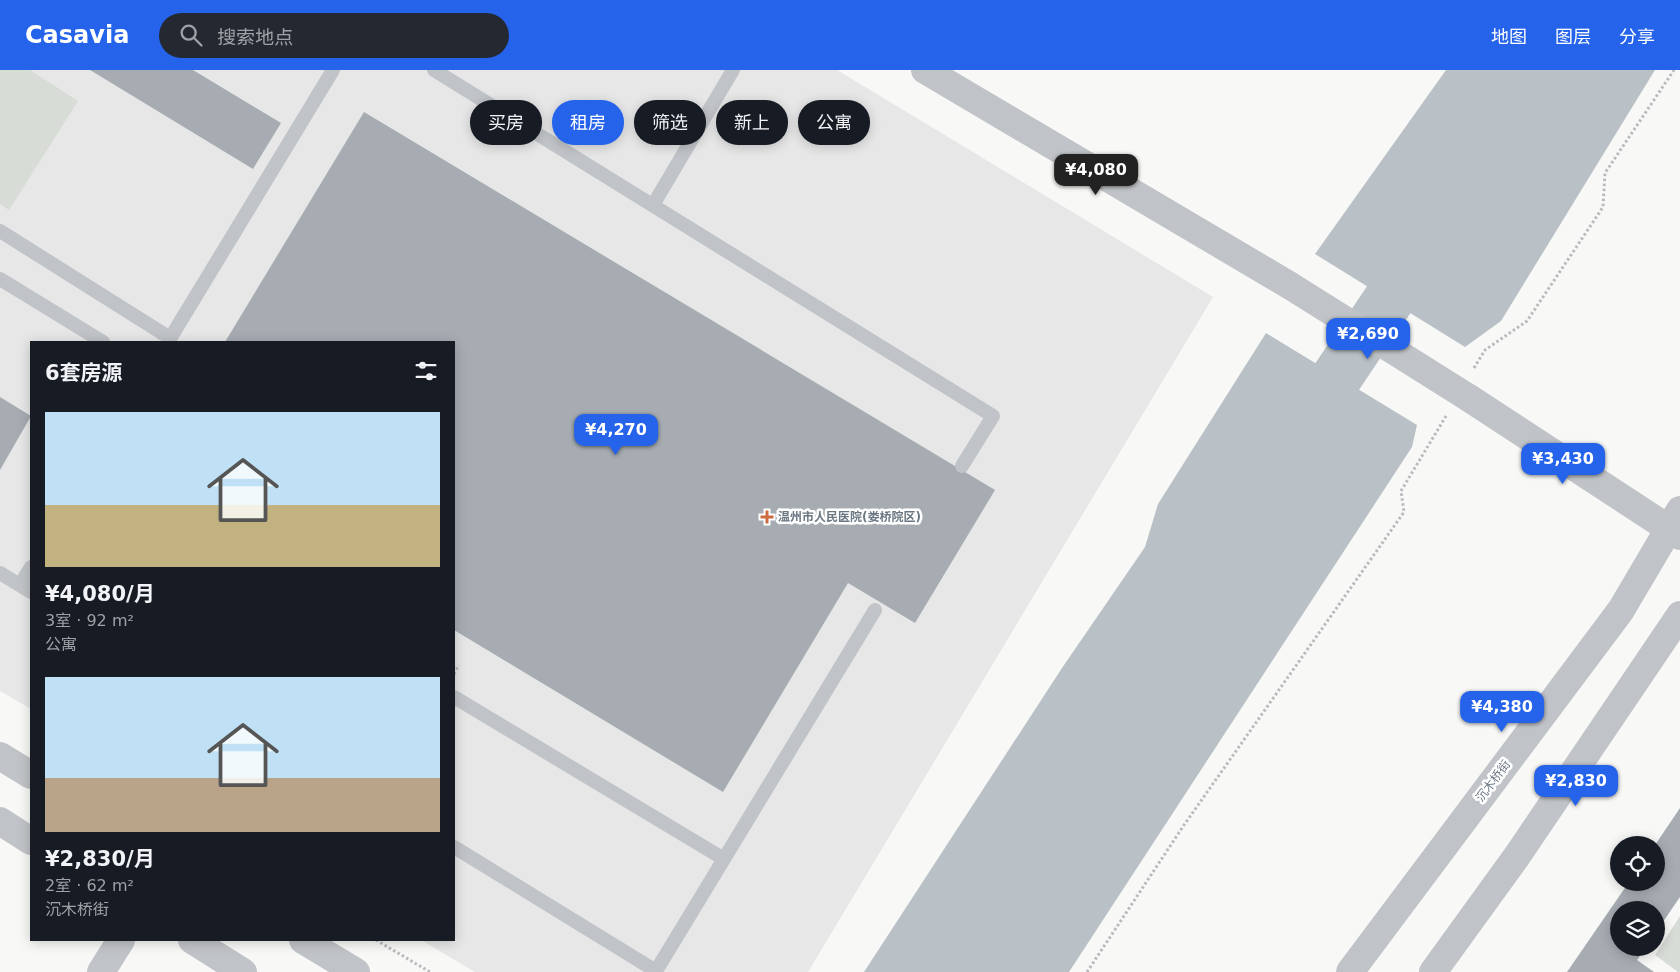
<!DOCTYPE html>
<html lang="zh">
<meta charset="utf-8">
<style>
:root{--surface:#171b24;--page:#242831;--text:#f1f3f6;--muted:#9ea1a6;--accent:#2563eb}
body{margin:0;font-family:"DejaVu Sans","Noto Sans SC",sans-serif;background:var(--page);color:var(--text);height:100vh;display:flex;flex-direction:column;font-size:19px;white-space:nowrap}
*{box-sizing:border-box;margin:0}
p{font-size:16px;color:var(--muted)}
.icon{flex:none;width:28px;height:28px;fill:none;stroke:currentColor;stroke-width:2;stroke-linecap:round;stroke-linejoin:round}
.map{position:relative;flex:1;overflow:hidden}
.panel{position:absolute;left:30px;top:271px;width:425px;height:600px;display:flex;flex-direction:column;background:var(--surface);border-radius:0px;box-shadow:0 2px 12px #0003}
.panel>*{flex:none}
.top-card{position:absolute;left:470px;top:30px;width:475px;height:45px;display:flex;gap:10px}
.buttons{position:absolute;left:1610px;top:766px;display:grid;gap:10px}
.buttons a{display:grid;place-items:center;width:55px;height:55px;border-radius:50%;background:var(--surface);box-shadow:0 2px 12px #0003;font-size:25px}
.price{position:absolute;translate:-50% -42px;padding:0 11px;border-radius:10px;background:var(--accent);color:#fff;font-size:16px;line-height:32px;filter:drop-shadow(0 1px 2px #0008)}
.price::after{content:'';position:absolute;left:50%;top:30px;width:15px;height:11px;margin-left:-8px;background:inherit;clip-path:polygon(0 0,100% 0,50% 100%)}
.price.selected{background:#222;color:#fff}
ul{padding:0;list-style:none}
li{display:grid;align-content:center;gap:10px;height:265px;padding:0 15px}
li span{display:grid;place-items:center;height:155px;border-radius:0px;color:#555}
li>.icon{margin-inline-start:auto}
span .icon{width:90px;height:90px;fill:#fffc;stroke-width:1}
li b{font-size:21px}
h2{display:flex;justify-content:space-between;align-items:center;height:60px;padding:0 15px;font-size:21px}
.tag{padding:0 18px;border-radius:22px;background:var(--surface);box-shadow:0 2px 12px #0003;font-size:18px;line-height:45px}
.tag.selected{background:var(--accent);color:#fff}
header{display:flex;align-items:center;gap:30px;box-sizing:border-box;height:70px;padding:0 25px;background:var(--accent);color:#fff}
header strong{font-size:24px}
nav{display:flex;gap:28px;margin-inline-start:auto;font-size:18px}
.search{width:350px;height:45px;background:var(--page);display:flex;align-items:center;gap:12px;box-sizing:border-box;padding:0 18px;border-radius:28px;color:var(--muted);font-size:19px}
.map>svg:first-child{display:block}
</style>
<header>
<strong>Casavia</strong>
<div class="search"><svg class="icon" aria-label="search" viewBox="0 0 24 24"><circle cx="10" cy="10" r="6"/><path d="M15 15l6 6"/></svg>搜索地点</div>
<nav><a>地图</a><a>图层</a><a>分享</a></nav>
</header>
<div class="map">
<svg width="1680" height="902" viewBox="0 0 1680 902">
<rect width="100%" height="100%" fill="#f8f8f6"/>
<path fill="#e6e7e6" d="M0,0h837l376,227 -405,675h-333l-54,-32h33v-598h-423v367l-31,-18z"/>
<path fill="#d8dcd6" d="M0,0h30l48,31 -69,109 -9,-6z
M1680,846v56h-2l-23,-17z"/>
<path fill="#b9c1c6" d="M1446,0h209l-154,251 -36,26 -150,-93z
M1266,263l151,92 -5,22 -343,525h-205l198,-304 83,-121 13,-43z"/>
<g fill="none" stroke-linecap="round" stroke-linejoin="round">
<path stroke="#b9c1c6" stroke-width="51" d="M1298,365l130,-194"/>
</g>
<path fill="#a6acb2" d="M90,0h103l88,53 -28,46z
M364,42l631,378 -80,133 -67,-40 -125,209 -269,-162v-288h-229z
M0,327l31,19 -31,54z
M1680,738v89l-24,35v-22h-37v38h27l-9,12 17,12h-87l62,-90h27l-1,-37z"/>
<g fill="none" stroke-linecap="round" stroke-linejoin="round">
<path stroke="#b8bbbe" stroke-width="3" stroke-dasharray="2.5 2.5" stroke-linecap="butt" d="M1474,298l11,-18 42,-29 76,-114 2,-34 69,-103
M454,604l5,-9
M376,870l54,32
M1087,902l97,-147 220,-313 -3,-21 45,-75"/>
<path stroke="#c0c3c7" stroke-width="14" d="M434,0l559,346 -31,50
M653,135l80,-135
M0,161l170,107
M0,209l103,63
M168,272l165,-272
M0,503l31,19
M20,515l11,-18
M454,627l270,162
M454,777l202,124 219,-361"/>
<path stroke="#c0c3c7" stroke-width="28" d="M925,0l364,215
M1469,328l211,138
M0,686l31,19
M0,751l31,20
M192,870l51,32
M303,870l53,32
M101,902l20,-32
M1350,902l271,-362 59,-100
M1433,902l84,-116 163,-241"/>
<path stroke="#c0c3c7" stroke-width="28" d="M1289,215l180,113"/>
</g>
<path fill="#cd6a41" stroke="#fff" stroke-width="2" d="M764.5 439.5h5v5h5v5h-5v5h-5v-5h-5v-5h5z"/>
<g text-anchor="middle" stroke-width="5" stroke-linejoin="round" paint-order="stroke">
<g font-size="12" font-weight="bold" fill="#6b7783" stroke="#fff" text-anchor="start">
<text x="778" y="451">温州市人民医院(娄桥院区)</text>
</g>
<g font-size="12" fill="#6b7783" stroke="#fff">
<text transform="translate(1493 711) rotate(-53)" y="4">沉木桥街</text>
</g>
</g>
</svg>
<div class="buttons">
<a><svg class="icon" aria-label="locate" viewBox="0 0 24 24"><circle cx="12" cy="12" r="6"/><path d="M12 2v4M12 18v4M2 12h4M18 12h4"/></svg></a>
<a><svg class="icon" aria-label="layers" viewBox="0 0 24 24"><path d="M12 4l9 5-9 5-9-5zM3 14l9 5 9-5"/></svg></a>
</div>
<b class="price selected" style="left:1096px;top:126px">¥4,080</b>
<b class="price" style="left:1368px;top:290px">¥2,690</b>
<b class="price" style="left:616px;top:386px">¥4,270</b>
<b class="price" style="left:1563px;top:415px">¥3,430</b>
<b class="price" style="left:1502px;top:663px">¥4,380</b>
<b class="price" style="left:1576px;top:737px">¥2,830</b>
<div class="top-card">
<a class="tag">买房</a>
<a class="tag selected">租房</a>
<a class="tag">筛选</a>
<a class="tag">新上</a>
<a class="tag">公寓</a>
</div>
<section class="panel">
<h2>6套房源<svg class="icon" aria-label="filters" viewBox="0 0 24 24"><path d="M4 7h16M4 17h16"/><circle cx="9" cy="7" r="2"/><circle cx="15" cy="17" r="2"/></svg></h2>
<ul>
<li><span style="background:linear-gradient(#bfe0f5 60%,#c2b280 0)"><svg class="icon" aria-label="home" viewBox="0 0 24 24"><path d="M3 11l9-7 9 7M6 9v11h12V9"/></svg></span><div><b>¥4,080/月</b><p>3室 · 92 m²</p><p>公寓</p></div></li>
<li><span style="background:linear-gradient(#bfe0f5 65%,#b9a48a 0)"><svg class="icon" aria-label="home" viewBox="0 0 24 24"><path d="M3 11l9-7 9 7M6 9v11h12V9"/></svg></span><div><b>¥2,830/月</b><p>2室 · 62 m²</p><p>沉木桥街</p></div></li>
</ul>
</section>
</div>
